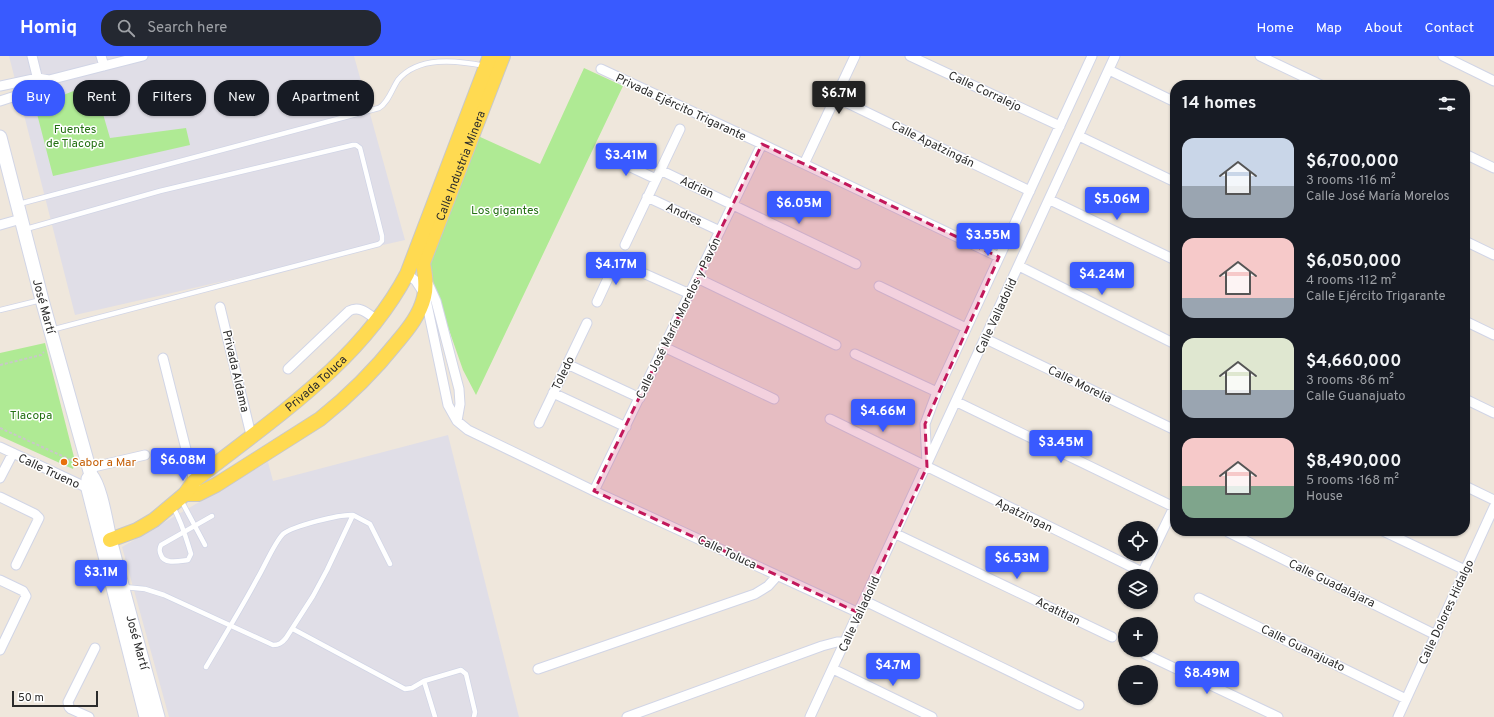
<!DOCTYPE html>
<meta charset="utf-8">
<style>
:root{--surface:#171b24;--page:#242831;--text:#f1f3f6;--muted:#9ea1a6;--accent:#395aff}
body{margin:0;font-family:Overpass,sans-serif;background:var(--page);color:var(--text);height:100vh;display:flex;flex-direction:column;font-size:15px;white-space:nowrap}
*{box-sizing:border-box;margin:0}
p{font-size:13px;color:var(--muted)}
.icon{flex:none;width:22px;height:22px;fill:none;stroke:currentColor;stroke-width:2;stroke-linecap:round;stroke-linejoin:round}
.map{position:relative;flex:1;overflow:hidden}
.side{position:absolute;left:1170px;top:24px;width:300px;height:456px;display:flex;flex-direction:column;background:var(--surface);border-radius:16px;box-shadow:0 1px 3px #0004}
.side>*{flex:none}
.hud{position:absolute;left:12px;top:24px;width:380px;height:36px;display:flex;gap:8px}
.tools{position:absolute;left:1118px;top:465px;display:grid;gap:8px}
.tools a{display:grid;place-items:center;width:40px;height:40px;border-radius:50%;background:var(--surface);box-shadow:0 1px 3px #0004;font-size:20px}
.scale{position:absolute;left:12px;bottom:10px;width:86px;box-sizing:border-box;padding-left:4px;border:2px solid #2c2c2c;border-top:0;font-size:11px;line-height:14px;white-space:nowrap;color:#2c2c2c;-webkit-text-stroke:3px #fff;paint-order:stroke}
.price{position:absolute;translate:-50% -34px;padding:0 9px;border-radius:4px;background:var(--accent);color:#fff;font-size:13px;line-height:26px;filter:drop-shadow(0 1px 2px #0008)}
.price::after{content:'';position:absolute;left:50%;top:24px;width:12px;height:9px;margin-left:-6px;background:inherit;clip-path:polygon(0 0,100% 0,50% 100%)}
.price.on{background:#222;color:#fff}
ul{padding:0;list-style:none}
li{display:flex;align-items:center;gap:12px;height:100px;padding:0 12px}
li span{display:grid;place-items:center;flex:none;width:112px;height:80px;border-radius:12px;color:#555}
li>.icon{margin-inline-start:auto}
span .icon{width:48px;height:48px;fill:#fffc;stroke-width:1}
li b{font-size:17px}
h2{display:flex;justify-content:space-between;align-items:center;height:48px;padding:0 12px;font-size:17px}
.chip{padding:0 14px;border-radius:16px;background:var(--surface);box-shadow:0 1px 3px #0004;font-size:14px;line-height:36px}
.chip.on{background:var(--accent);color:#fff}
header{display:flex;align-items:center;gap:24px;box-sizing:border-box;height:56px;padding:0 20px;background:var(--accent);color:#fff}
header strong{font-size:19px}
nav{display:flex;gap:22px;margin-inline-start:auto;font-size:14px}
.search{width:280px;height:36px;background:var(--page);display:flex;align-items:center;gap:10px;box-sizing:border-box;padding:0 14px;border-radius:16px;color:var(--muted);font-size:15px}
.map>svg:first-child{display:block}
</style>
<header>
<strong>Homiq</strong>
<div class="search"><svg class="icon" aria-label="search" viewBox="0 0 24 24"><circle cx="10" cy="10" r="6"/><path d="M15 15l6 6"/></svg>Search here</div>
<nav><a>Home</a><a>Map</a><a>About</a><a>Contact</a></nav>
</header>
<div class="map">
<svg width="1494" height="661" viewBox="0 0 1494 661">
<rect width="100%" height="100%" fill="#efe7dc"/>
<path fill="#e0dee7" d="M9,0h345l51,184 -330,75z
M448,379l71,282h-350l-47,-170 146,-85 5,19z"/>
<path fill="#afea94" d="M584,12l39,18 -147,309 -13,-25 -37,-106 52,-128 62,28z
M94,27l16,55 76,-10 4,17 -137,31 -18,-70z
M45,287l30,118 -2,8 -73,-33v-83z"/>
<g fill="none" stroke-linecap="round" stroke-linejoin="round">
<g stroke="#d1d5e6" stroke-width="6">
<path id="lane" d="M19,148l360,-96c9,-5 13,-19 19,-28 20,-24 58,-20 87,-14
M26,173l134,-38 193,-46h3l4,3 22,88v5l-3,3 -328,86
M0,254l41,-10
M181,444l24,45
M173,451c9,15 13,31 18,47l-3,6c-8,1 -24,5 -27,-5 -2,-4 -2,-6 0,-10l51,-29
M353,459l17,9 20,40
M124,531l21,2 19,6 109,50c6,0 9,-2 13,-7l27,-42 14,-26 26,-55c-13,-1 -60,11 -70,19 -9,9 -19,34 -26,45 -16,30 -34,59 -51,88
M293,573l112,60 7,-1 12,-7 37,-11 5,4 9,38 -1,5
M424,625l11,36"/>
</g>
<g stroke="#d1d5e6" stroke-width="11">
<path id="street" d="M32,0l7,28
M101,0l3,10
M910,0l150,70
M1260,0l61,29
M1443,0l51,25
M601,13l161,75 237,113
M1109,14l66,32
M0,30l38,-8 11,2 94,-24
M835,41l195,94
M0,45l40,-13 9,-8
M1079,80l96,46
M1465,98l29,14
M605,99l51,24
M804,108l51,-108
M660,114l196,94
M647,141l73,34
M1050,144l125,60
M0,169l21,-6
M1465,185l29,14
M625,189l55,-116
M1019,210l156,78
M407,218l9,7 9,14 23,110 9,16 11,9 126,61 265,122
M697,222l139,67
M427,225l9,20 23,88 1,15 -3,17
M879,230l87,42
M597,246l19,-41 74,33
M220,251l31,128
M1465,265l29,14
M986,283l189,91
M664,291l110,52
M855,298l82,38
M163,302l32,127
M567,308l73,34
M288,313l61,-58c11,-6 19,3 28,9
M553,337l73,34
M1465,343l29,14
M957,346l217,105
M830,363l310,152 4,-1 1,-3 30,-62
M539,367l48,-100
M0,391l92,43
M927,407l-2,-39 12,-32 155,-336
M89,412l56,-13
M0,422l13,-25
M1465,430l29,14
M594,435l168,-347
M0,441l35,17 4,4 -23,47
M1383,475l82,39
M1228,476l208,103
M896,478l216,103
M0,524l23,11 3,5 -26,54
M1199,542l207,101
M865,545l214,104
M1145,598l133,63
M538,613l217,-75 13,-8 9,-10
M833,613l99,48
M89,661l-18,-8 -2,-2 -1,-5 27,-54
M627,661l195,-71 15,-4h8
M810,661l305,-661
M1398,661l96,-210"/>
</g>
<g stroke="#d1d5e6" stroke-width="15">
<g id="secondary">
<path id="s1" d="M0,81l42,163 49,175c10,12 15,47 19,64 15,60 32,119 48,178"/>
<path d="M91,419l-3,4v10l58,228"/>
</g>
</g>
<g stroke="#c8c8c8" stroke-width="16">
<g id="primary">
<path id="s2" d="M185,438h13l18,-9 104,-66c29,-23 55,-49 78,-78 11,-13 22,-27 26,-44 3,-11 1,-23 -1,-34l80,-207"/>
<path id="s3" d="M110,484l27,-10 17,-10 31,-26 9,-13c77,-61 166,-118 213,-207l83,-218"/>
</g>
</g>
<path stroke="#c8c8c8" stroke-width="2" stroke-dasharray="3 2" stroke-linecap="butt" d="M0,309l41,-10 3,-3
M0,372l71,32h3"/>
<use href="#lane" stroke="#fff" stroke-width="4.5"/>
<use href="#street" stroke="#fff" stroke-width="9"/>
<use href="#secondary" stroke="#fff" stroke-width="13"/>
<use href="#primary" stroke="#ffda51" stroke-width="14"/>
</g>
<path fill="#c2185b" fill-opacity="0.2" stroke="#c2185b" stroke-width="3" stroke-dasharray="8 5" stroke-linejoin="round" d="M762,88l237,113 -74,167 2,43 -68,146 -265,-122z"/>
<circle fill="#e8710a" stroke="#fff" stroke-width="1.5" cx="64" cy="406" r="4"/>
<g text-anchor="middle" stroke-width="3" stroke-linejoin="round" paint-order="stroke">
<g font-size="12" fill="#2c2c2c" stroke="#fff">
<text transform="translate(985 35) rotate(25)" y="4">Calle Corralejo</text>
<text transform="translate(681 51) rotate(25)" y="4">Privada Ejército Trigarante</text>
<text transform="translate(933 88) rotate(26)" y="4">Calle Apatzingán</text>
<text dy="4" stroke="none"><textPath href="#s2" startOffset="457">Calle Industria Minera</textPath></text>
<text transform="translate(697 131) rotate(25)" y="4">Adrian</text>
<text transform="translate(684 158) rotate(25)" y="4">Andres</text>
<text dy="4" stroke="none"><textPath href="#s1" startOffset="175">José Martí</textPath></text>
<text transform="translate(996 260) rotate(-65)" y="4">Calle Valladolid</text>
<text transform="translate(678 262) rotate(-64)" y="4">Calle José María Morelos y Pavón</text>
<text transform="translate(236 315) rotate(77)" y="4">Privada Aldama</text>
<text transform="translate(563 317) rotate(-64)" y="4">Toledo</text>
<text dy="4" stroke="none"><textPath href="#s3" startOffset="261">Privada Toluca</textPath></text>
<text transform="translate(1080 328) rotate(26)" y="4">Calle Morelia</text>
<text transform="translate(49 415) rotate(25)" y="4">Calle Trueno</text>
<text transform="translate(1024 459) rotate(26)" y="4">Apatzingan</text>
<text transform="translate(727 496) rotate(25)" y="4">Calle Toluca</text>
<text transform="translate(1332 527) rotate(26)" y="4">Calle Guadalajara</text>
<text transform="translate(1058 555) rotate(26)" y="4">Acatitlan</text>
<text transform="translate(1446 556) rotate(-65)" y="4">Calle Dolores Hidalgo</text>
<text transform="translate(859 558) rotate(-65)" y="4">Calle Valladolid</text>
<text dy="4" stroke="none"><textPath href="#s1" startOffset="524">José Martí</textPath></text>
<text transform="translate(1303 592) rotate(26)" y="4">Calle Guanajuato</text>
</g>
<g font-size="12" fill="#247113" stroke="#fff">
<text x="75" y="77">Fuentes<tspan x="75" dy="14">de Tlacopa</tspan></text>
<text x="505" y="158">Los gigantes</text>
<text x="31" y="363">Tlacopa</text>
</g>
<g font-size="12" fill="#c56008" stroke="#fff" text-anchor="start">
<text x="72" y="410">Sabor a Mar</text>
</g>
</g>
</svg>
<div class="tools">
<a><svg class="icon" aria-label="locate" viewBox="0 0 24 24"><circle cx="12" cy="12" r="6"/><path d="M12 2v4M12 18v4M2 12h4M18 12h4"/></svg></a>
<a><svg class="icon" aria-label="layers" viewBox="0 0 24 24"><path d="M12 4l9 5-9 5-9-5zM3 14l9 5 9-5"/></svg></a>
<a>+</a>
<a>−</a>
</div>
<div class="scale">50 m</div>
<b class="price on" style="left:839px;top:59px">$6.7M</b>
<b class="price" style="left:626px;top:121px">$3.41M</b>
<b class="price" style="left:1117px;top:165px">$5.06M</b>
<b class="price" style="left:799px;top:169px">$6.05M</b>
<b class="price" style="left:988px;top:201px">$3.55M</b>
<b class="price" style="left:616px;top:230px">$4.17M</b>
<b class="price" style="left:1102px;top:240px">$4.24M</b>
<b class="price" style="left:883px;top:377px">$4.66M</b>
<b class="price" style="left:1061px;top:408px">$3.45M</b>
<b class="price" style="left:183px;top:426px">$6.08M</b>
<b class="price" style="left:1017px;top:524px">$6.53M</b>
<b class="price" style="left:101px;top:538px">$3.1M</b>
<b class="price" style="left:893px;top:631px">$4.7M</b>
<b class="price" style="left:1207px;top:639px">$8.49M</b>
<div class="hud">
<a class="chip on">Buy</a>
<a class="chip">Rent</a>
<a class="chip">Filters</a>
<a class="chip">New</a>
<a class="chip">Apartment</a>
</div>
<section class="side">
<h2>14 homes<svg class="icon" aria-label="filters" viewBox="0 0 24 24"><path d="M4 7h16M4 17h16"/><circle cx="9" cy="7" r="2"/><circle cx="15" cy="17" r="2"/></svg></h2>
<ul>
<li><span style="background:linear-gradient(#c9d6e8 60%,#9aa5b1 0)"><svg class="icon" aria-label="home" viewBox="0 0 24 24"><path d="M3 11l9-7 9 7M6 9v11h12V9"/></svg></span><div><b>$6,700,000</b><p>3 rooms · 116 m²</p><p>Calle José María Morelos</p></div></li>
<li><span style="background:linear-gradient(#f6c9c9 75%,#9aa5b1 0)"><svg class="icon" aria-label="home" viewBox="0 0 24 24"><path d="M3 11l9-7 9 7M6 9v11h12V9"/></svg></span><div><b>$6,050,000</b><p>4 rooms · 112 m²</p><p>Calle Ejército Trigarante</p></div></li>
<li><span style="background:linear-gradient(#dfe7d0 65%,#9aa5b1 0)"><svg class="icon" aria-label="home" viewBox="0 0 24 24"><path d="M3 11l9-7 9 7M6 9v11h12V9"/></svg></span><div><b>$4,660,000</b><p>3 rooms · 86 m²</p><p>Calle Guanajuato</p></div></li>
<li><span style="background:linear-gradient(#f6c9c9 60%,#7fa58c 0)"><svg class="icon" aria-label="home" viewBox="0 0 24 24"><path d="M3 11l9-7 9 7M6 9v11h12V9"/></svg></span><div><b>$8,490,000</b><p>5 rooms · 168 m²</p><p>House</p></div></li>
</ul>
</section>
</div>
